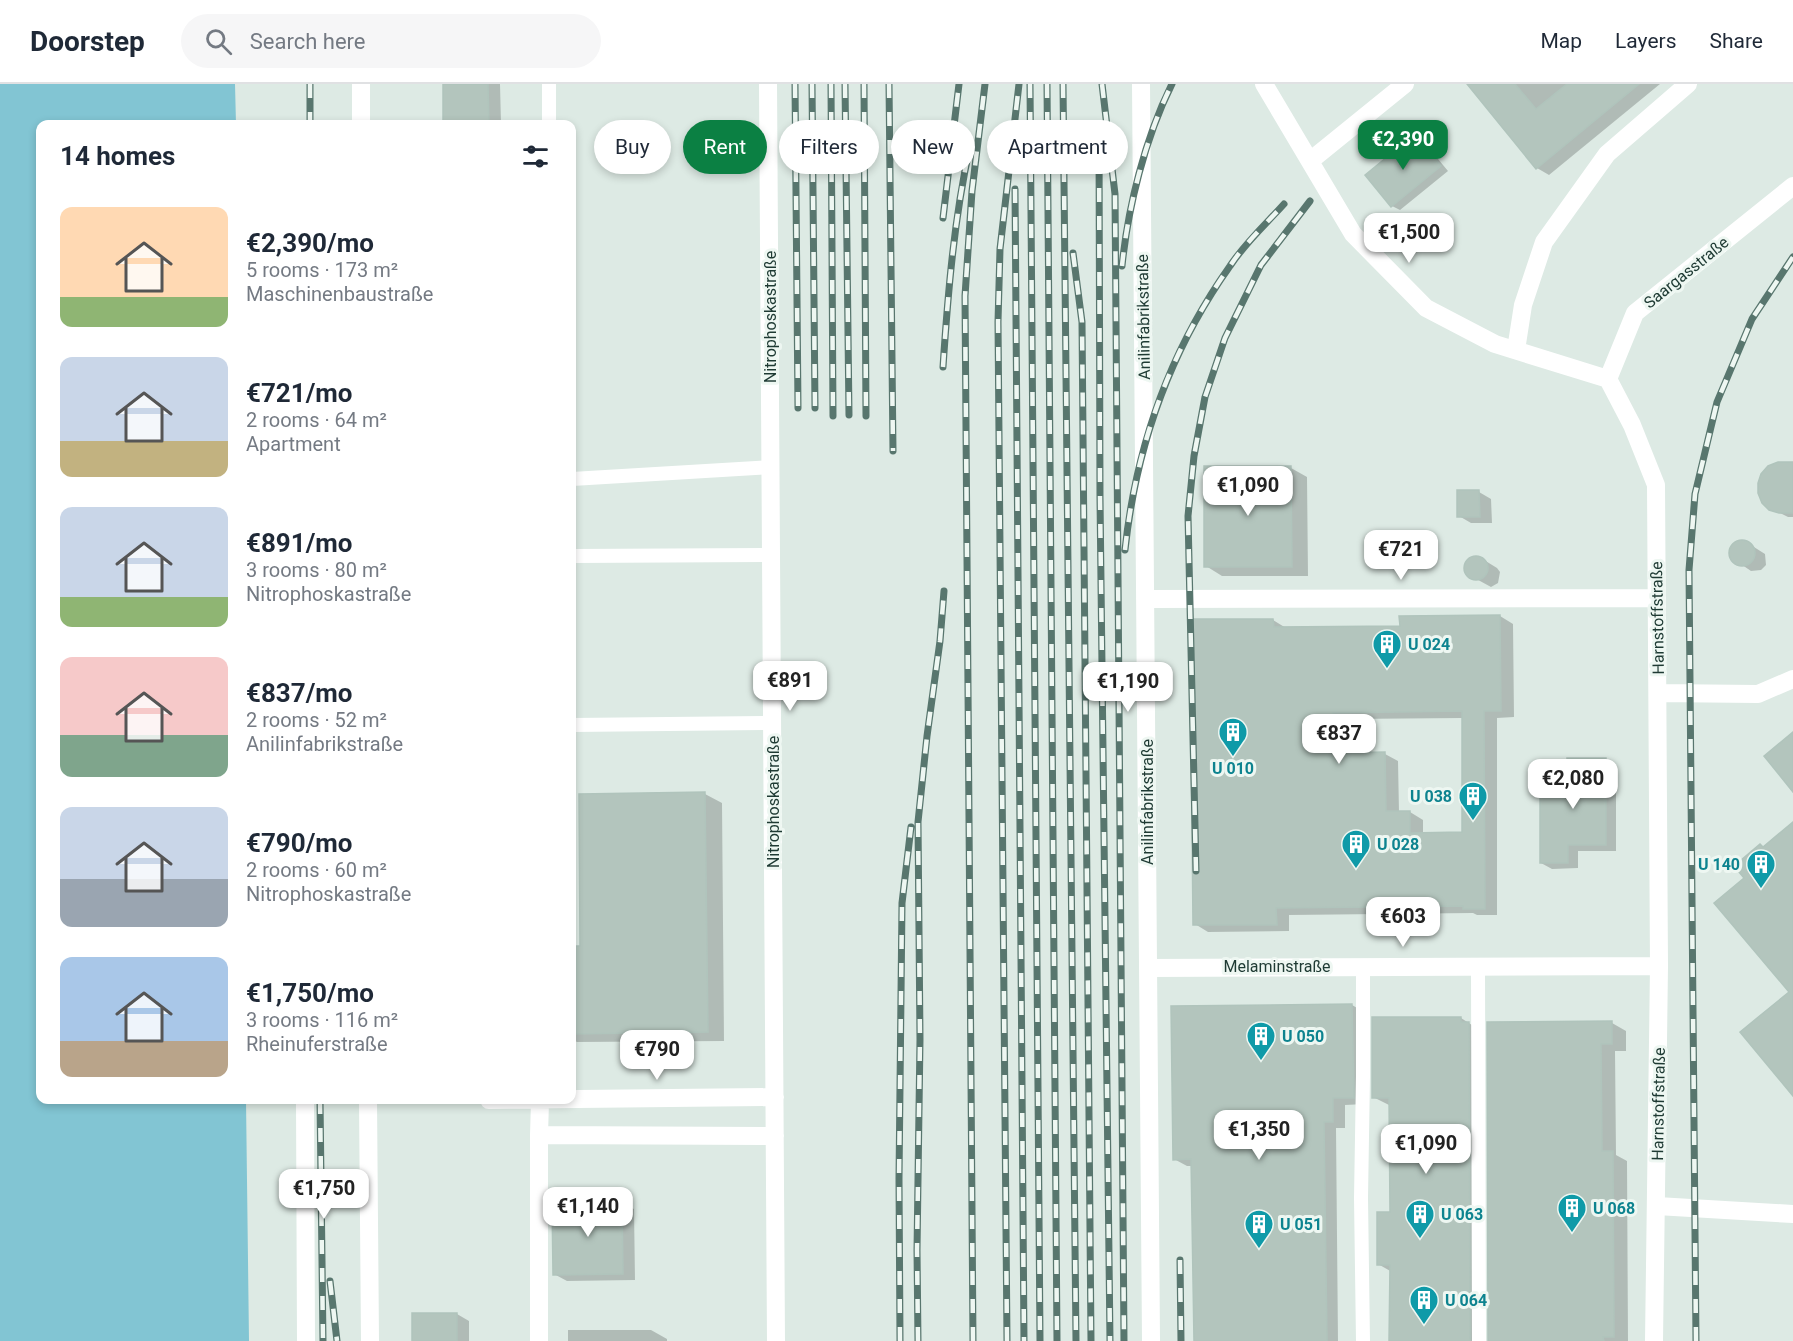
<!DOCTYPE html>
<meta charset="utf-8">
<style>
:root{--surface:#fff;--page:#f6f6f7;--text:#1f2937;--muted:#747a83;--line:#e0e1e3;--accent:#0b8043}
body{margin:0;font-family:Roboto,sans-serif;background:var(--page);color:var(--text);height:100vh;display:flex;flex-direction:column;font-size:22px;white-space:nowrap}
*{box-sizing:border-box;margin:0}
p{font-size:20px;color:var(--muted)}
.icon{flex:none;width:33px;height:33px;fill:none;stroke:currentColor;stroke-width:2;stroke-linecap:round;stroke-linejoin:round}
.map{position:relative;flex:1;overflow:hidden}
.panel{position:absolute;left:36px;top:36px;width:540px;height:984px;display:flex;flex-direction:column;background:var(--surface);border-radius:12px;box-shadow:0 3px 9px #0003}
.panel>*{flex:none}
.guide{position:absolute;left:594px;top:36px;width:570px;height:54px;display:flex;gap:12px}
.price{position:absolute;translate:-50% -51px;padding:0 14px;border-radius:12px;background:#fff;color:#222;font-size:20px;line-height:39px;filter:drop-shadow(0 2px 3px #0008)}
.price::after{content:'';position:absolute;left:50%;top:36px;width:18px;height:14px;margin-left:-9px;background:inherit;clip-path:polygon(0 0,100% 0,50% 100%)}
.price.on{background:var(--accent);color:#fff}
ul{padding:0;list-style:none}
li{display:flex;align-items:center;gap:18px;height:150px;padding:0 24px}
li span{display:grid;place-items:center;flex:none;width:168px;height:120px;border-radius:12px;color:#555}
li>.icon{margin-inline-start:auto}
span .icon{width:72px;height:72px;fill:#fffc;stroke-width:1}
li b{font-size:26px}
h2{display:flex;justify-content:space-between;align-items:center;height:72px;padding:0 24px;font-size:26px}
.tag{padding:0 21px;border-radius:27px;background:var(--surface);box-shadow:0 3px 9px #0003;font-size:21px;line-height:54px}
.tag.on{background:var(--accent);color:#fff}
header{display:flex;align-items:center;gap:36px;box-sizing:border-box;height:84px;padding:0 30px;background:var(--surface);border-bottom:2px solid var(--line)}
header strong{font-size:28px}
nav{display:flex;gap:33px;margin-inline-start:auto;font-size:21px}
.search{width:420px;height:54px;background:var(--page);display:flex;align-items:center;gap:15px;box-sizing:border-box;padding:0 21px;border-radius:33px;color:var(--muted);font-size:22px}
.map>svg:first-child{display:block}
</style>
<header>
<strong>Doorstep</strong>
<div class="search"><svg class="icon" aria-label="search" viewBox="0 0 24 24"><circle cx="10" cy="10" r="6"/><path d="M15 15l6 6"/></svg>Search here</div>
<nav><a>Map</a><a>Layers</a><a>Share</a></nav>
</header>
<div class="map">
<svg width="1793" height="1257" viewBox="0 0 1793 1257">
<rect width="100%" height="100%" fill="#ddeae4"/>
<path fill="#82c5d3" d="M0,0h235l1,40h-196v976h206l3,241h-249z"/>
<path fill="#0003" fill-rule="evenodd" d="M444,0h56l1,40h-56z
M1469,0h191l-111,91 -12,-7z
M1415,52l8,5 25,30 -48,39 -8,-4z
M1793,382v51h-5l-18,-9z
M1291,384l16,9 1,99h-86l-16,-10z
M1479,408l12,7 1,24h-21l-12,-7z
M1738,458h8l19,12 1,11 -5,5 -10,1 -19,-13 -2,-7z
M1473,473l11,3 13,8 3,4 -2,11 -7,4 -22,-12 -3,-4v-6z
M1500,532l13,8 1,93 -17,1v197h-20l-4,-2 -184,2v16l-81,1 -13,-8 78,-304 13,8h115zM1463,634l1,115 -41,1v-14l-13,-8h-11l-1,-51 -13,-7h-39v-35z
M1605,675l11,7v85h-38v17l-26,1 -11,-6 28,-81z
M705,710l17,9 2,238 -147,1 -5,-3v-92h10z
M1352,921l12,7 1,92 -20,1v23h-9l2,213h-143l-2,-175h-6l-13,-7 -2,-151z
M1461,934l14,9 9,314h-93l1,-69 -14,-8 13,-51v-107l-18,-9z
M1612,939l14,8v20h-11l1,104 11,6 1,180h-139v-317z
M621,1118l13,7 1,71 -68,1 -13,-7z
M457,1230l12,7v20h-55z
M568,1246h83l16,9v2h-99z"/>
<path fill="#b3c5bd" stroke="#b0c4bc" stroke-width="1.5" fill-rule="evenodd" d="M443,0h45l1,40h-46z
M1467,0h48l21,25 31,-25h72l-103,85z
M1415,50l26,32 -50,41 -26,-32z
M1778,378h15v51h-14l-10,-3 -7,-7 -4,-10v-10l3,-9 7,-8z
M1204,382h87l1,101h-88z
M1457,406h22l1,27h-23z
M1729 469a13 13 0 1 1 26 0a13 13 0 1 1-26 0Z
M1464 484a12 12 0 1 1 24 0a12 12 0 1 1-24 0Z
M1500,531l1,96h-17l1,198h-22v-3l-187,2 1,17h-84l-3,-306h83l1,8 126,-1 -1,-10zM1462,627v121l-52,1v-22h-24l-1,-59 -51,1 -1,-40z
M1793,648v60l-29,-36z
M1567,674h39v87h-38v18h-28v-83h28z
M705,708l3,240 -136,2v-88h8l-1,-152z
M1793,738v274l-53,-64 49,-40 -75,-89 30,-25 -10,-12 26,-22 3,3z
M1352,920l2,94h-21v24h-9l3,219h-133l-3,-182 -18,1 -2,-154z
M1372,933h89v5h8l1,319h-81l1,-76h-13v-53h13l-1,-114h-17z
M1612,937v23h-11l1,107h11l1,186h-11l1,4h-116l-1,-319z
M622,1116l1,74 -70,1 -1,-74z
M412,1229h45v28h-45z"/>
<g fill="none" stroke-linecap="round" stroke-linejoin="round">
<path stroke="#fff" stroke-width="14" d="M549,40v-40
M572,395l199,-12
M572,472l199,-1
M572,641l200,-2
M1363,882v110l-2,122 2,143
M1478,882l1,375"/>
<path stroke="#fff" stroke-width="18" d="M361,0v40
M768,0l8,1257
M1141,0l10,1257
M1264,0l89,150 73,74 69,36 113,35 24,46 24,60 3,481 -5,375
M1310,77l95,-77
M1516,266l7,-45 21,-63 63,-88 81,-70
M1608,295l27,-66 158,-127
M1145,515l511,-1
M1658,609l100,1 35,-15
M1148,884l511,-2
M305,1016l1,241
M368,1016l2,241
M489,1016l286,-3
M539,1051l1,-34
M1657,1122l136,8
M539,1257v-206l236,1"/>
<g stroke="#58766e" stroke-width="7">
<path id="rail" d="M310,0v40
M795,0l3,324
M812,0l3,324
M831,0l2,332
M845,0l4,331
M864,0l2,332
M889,0l4,367
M1030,0l10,1257
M1047,0l10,1257
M1063,0l13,1257
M1102,0l13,110 9,1147
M1099,48l1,366 10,843
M1015,105l9,1152
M943,134l16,-134
M1073,169l9,69 9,1019
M1122,182c6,-59 23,-128 50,-182
M943,283c5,-75 11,-148 27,-221
M1125,466c11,-104 44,-198 105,-284 15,-23 36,-42 54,-62
M1196,787l-8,-355 6,-60 11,-59 20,-59 36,-73 49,-64
M320,1016l3,241
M1180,1176l1,81
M330,1197l7,60
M900,1257l-1,-162 3,-276 9,-76
M918,1257l-1,-91 3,-211 -2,-217 9,-86 13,-95 4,-50
M973,1257l-8,-1045 7,-105 13,-107
M1007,1257l-9,-1019 2,-73 19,-165
M1696,1257l-7,-771 6,-76 22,-92 35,-83 41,-62"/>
</g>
<use href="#rail" stroke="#eef7f2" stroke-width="4.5" stroke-dasharray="14" stroke-linecap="butt"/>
</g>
<defs>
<g id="building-pin" transform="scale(1.5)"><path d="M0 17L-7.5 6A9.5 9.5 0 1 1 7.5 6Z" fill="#0f9aa8" stroke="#eef7f2"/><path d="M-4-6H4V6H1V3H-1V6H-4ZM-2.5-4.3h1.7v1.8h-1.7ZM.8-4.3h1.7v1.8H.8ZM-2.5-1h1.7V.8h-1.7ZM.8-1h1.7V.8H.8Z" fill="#fff"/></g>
</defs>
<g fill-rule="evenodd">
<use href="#building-pin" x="1387" y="560"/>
<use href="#building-pin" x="1233" y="648"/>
<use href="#building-pin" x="1473" y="712"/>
<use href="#building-pin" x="1356" y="760"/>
<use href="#building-pin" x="1761" y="780"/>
<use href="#building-pin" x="1261" y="952"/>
<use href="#building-pin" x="1572" y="1124"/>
<use href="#building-pin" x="1420" y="1130"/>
<use href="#building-pin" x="1259" y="1140"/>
<use href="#building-pin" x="1424" y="1216"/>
</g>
<g text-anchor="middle" stroke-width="6" stroke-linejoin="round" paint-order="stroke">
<g font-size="16" fill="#1e3a33" stroke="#eef7f2">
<text transform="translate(1686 188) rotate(-39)" y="6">Saargasstraße</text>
<text transform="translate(770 233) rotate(-90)" y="6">Nitrophoskastraße</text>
<text transform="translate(1143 233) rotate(-91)" y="6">Anilinfabrikstraße</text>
<text transform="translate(1657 534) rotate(-91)" y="6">Harnstoffstraße</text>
<text transform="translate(773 718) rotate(-90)" y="6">Nitrophoskastraße</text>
<text transform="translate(1147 718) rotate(-90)" y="6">Anilinfabrikstraße</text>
<text x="1277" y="888">Melaminstraße</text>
<text transform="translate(1658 1020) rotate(-89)" y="6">Harnstoffstraße</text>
</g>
<g font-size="16" font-weight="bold" fill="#0d838f" stroke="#eef7f2" text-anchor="start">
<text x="1408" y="566">U 024</text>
<text x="1233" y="690" text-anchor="middle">U 010</text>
<text x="1452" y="718" text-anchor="end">U 038</text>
<text x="1377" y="766">U 028</text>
<text x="1740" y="786" text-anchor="end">U 140</text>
<text x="1282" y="958">U 050</text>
<text x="1593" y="1130">U 068</text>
<text x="1441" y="1136">U 063</text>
<text x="1280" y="1146">U 051</text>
<text x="1445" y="1222">U 064</text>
</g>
</g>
</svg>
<b class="price on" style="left:1403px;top:87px">€2,390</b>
<b class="price" style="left:1409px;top:180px">€1,500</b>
<b class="price" style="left:1248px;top:433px">€1,090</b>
<b class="price" style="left:1401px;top:497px">€721</b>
<b class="price" style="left:790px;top:628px">€891</b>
<b class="price" style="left:1128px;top:629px">€1,190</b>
<b class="price" style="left:1339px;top:681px">€837</b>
<b class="price" style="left:1573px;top:726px">€2,080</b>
<b class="price" style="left:1403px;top:864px">€603</b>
<b class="price" style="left:657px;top:997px">€790</b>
<b class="price" style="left:1259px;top:1077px">€1,350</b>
<b class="price" style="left:1426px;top:1091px">€1,090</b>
<b class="price" style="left:324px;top:1136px">€1,750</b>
<b class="price" style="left:588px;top:1154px">€1,140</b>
<div class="guide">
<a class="tag">Buy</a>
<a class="tag on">Rent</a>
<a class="tag">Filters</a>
<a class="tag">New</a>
<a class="tag">Apartment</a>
</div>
<section class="panel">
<h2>14 homes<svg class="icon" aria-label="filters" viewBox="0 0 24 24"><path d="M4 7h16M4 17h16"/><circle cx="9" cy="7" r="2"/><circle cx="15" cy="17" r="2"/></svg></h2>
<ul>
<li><span style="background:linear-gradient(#ffd9b3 75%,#8fb573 0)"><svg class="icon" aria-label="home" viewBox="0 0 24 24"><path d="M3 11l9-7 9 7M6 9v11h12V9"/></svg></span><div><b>€2,390/mo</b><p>5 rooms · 173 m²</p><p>Maschinenbaustraße</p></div></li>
<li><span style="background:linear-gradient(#c9d6e8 70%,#c2b280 0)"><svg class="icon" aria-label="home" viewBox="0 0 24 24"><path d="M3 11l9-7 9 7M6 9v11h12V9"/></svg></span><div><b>€721/mo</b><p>2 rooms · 64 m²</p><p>Apartment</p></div></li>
<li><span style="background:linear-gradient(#c9d6e8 75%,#8fb573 0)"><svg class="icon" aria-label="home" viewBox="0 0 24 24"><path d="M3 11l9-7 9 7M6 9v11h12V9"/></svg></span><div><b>€891/mo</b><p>3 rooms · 80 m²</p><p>Nitrophoskastraße</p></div></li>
<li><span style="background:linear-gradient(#f6c9c9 65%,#7fa58c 0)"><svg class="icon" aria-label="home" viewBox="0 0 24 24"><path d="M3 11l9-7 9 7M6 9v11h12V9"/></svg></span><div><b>€837/mo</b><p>2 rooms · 52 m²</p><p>Anilinfabrikstraße</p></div></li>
<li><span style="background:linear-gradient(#c9d6e8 60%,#9aa5b1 0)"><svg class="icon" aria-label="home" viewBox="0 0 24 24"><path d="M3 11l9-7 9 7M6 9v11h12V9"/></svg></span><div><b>€790/mo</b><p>2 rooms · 60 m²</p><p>Nitrophoskastraße</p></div></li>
<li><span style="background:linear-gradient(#a9c7e8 70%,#b9a48a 0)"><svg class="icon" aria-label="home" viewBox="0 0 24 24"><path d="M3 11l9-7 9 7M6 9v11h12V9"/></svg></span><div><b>€1,750/mo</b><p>3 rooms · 116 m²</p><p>Rheinuferstraße</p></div></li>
</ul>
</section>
</div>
